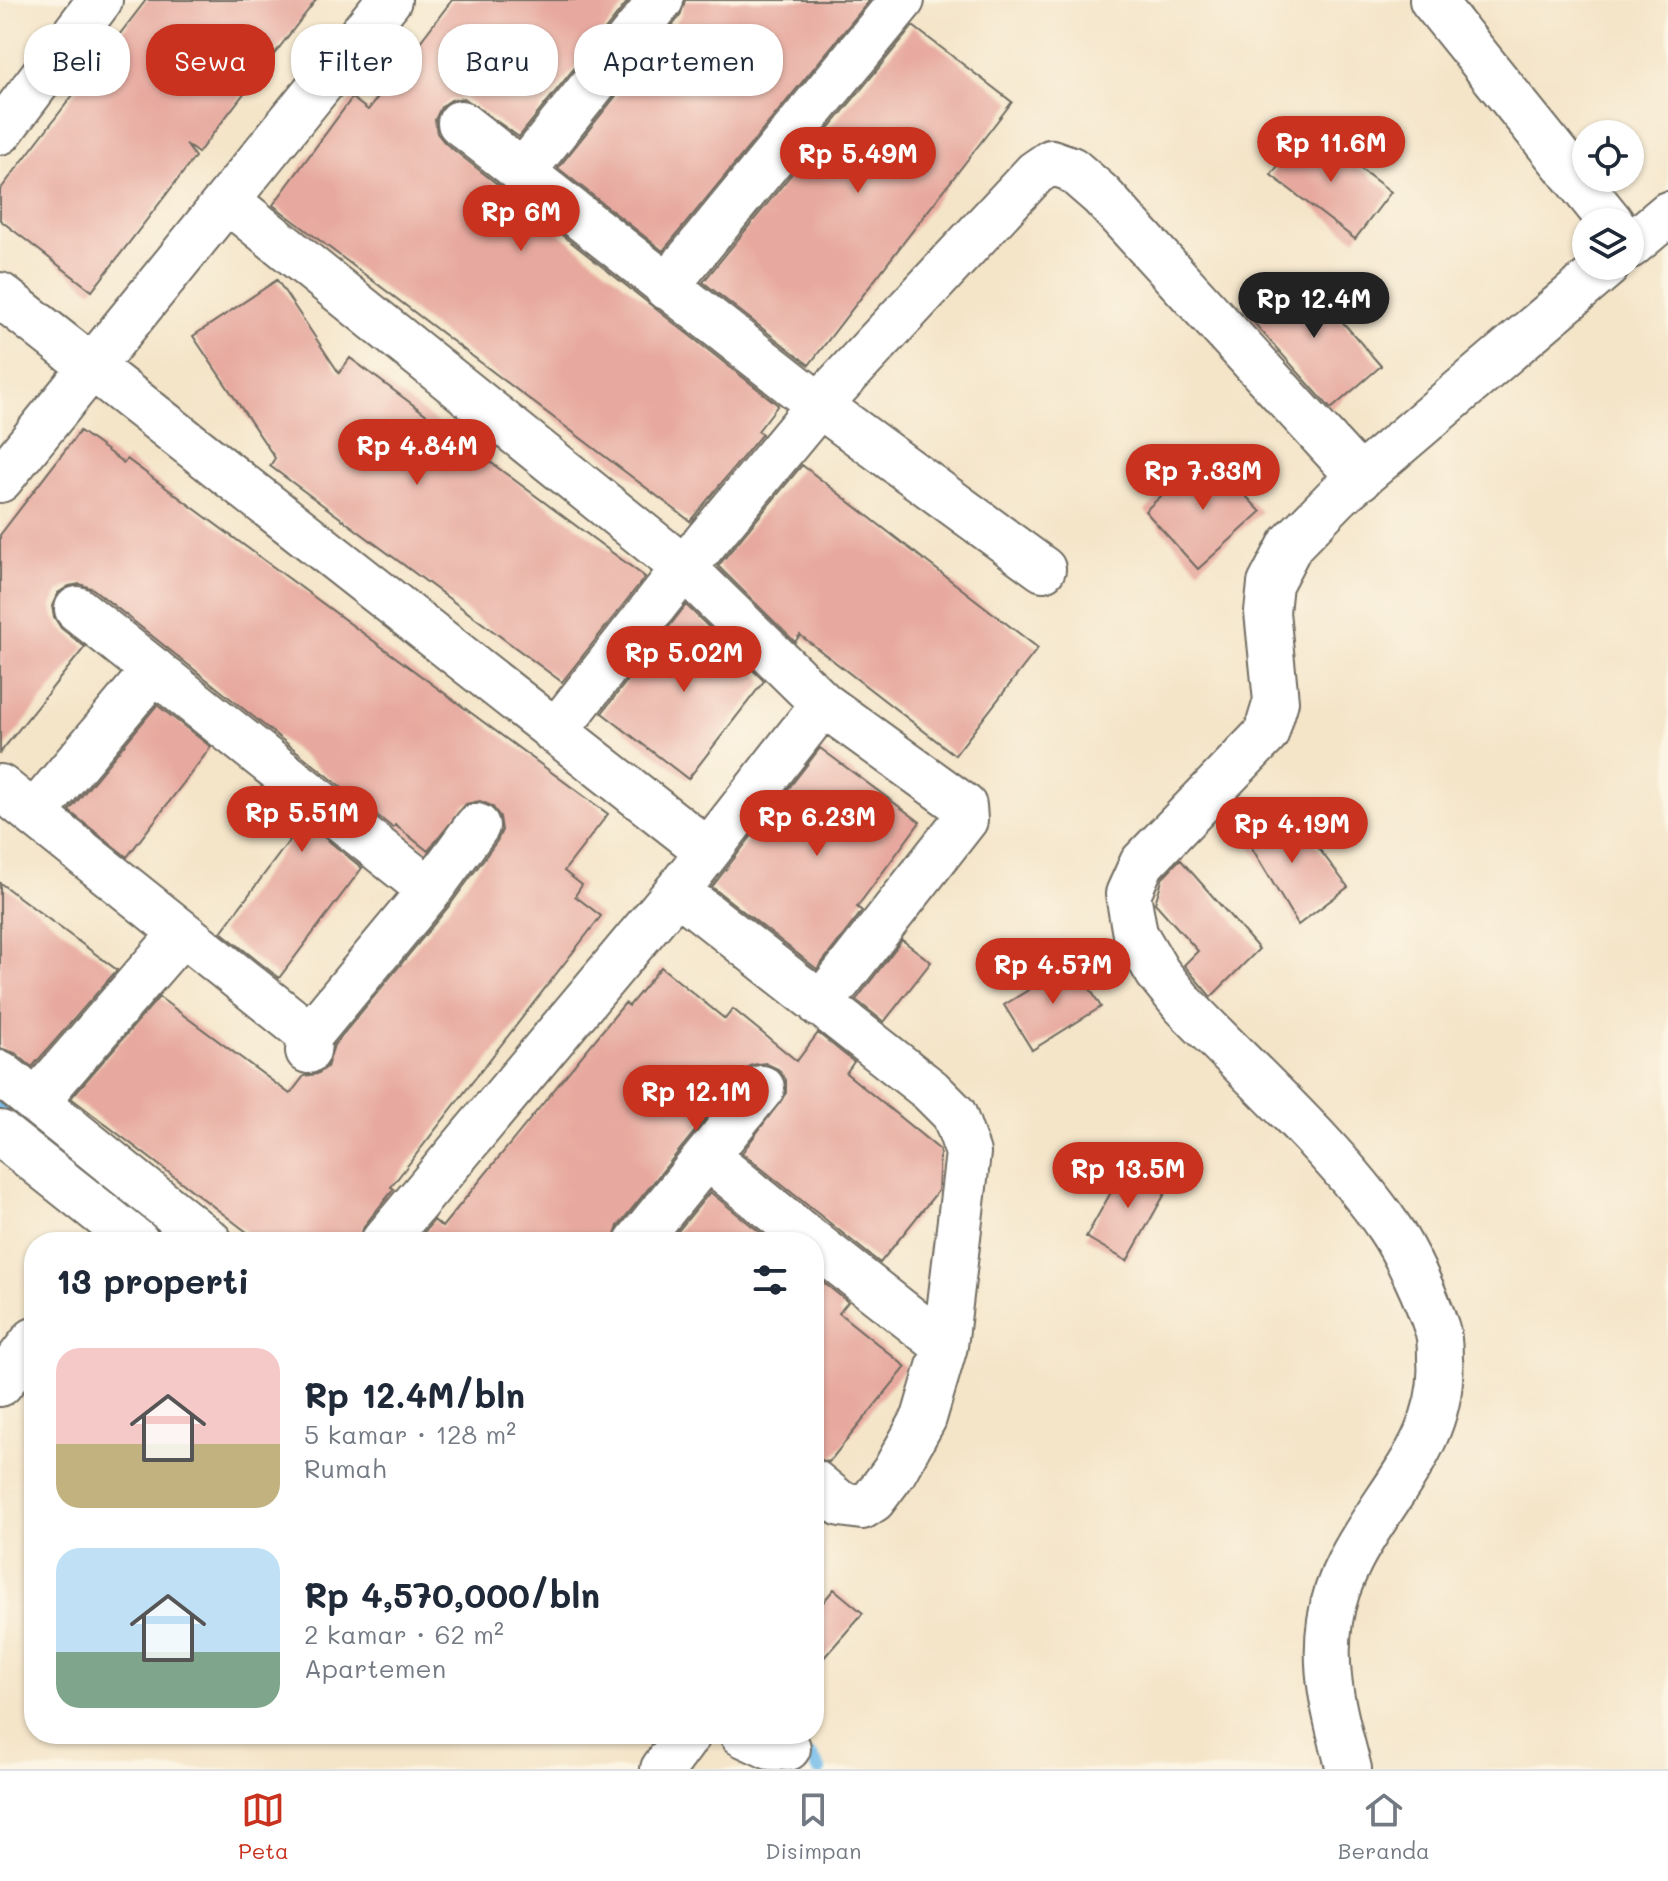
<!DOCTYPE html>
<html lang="id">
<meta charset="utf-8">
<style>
:root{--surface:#fff;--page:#f2f2f3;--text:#1f2937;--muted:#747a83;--line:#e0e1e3;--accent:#c8321e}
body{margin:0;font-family:Mali,sans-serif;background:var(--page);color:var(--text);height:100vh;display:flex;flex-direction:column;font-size:30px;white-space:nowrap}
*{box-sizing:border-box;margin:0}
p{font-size:26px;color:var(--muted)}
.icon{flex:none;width:44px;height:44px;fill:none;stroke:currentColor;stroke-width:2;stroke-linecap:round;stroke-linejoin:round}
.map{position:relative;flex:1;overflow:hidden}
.panel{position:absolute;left:24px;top:1232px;width:800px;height:512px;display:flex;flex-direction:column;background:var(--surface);border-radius:32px;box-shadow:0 2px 6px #0004}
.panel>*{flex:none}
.top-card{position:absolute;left:24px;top:24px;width:800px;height:72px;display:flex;gap:16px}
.fabs{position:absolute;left:1572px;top:120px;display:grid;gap:16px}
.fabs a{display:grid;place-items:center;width:72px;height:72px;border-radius:50%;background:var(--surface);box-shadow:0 2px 6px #0004;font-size:40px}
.price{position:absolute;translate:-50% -68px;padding:0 18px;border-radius:28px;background:var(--accent);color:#fff;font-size:26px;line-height:52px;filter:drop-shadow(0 2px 4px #0008)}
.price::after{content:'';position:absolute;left:50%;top:48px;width:24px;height:18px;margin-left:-12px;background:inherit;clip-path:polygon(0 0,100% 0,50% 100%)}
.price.selected{background:#222;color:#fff}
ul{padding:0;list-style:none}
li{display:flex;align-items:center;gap:24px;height:200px;padding:0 32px}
li span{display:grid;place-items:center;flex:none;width:224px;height:160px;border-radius:24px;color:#555}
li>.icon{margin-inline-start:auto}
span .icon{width:96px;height:96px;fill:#fffc;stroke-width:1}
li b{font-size:34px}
h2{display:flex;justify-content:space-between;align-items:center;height:96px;padding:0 32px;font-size:34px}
.chip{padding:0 28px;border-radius:32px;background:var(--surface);box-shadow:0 2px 6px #0004;font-size:28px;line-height:72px}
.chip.selected{background:var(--accent);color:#fff}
.dock{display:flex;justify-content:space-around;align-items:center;height:112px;border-top:2px solid var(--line);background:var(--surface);font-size:22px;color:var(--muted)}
.dock a{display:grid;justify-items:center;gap:4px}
.dock .selected{color:var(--accent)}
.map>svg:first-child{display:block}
</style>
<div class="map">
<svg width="1668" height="1769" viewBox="0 0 1668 1769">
<rect width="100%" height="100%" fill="#fcf5e5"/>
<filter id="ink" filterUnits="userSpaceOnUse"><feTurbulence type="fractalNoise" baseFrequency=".0125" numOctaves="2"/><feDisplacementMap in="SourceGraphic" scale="16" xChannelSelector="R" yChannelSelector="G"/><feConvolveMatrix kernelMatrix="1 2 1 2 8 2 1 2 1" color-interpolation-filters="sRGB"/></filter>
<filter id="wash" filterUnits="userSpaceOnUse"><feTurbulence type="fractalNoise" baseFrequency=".006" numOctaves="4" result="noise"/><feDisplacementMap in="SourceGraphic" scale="32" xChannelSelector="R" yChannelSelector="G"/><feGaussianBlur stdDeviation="1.8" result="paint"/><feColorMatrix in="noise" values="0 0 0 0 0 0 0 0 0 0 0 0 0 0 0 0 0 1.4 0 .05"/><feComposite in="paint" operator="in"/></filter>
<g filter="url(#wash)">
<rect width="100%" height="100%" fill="#f4e5c9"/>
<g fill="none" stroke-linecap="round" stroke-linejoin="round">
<path stroke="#71bbea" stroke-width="14" d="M0,1105l37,30
M140,1218l30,24
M812,1757l7,12"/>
</g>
<g id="blocks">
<path fill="#e7a99f" d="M146,0h170l-118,153 -12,-9 9,13 -103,134 -92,-71v-30z
M452,0h177l-110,137 -55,-39 -13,2 -10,7 -6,13 2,13 8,10 333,262 -20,26 4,3 -72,87 -417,-316 79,-107 16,12z
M685,0h185l-207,251 -105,-83 122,-152z
M913,26l99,76 -203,263 -106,-83z
M1307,128l84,64 -36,47 -84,-64z
M1297,270l84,96 -50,43 -85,-95z
M277,280l62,93 11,-15 295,219 -83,105 -292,-216 5,-8 -82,-122z
M80,431l44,32 3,-4 481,355 -44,57 18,14 -7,11 26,20 -210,271 3,2 -30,37 -5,16h-99l-189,-144 88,-101 131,97 14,-18 13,-2 10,-7 7,-22 116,-140 47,-64 5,-11 -2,-13 -8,-11 -12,-5 -14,3 -38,47 -33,-26 -2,3 -300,-239 -13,-5 -11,2 -11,7 -6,13 2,11 7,11 24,19 -85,106v-218z
M1206,454l55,58 -63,57 -53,-58z
M802,465l236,183 -83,107 -155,-120 -5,7 -77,-76z
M686,605l78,76 -76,98 -86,-66z
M157,705l54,42 -84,110 -58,-46z
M820,748l100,74 -63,85 5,4 -45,58 -105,-82z
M1268,804l27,44 15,-11 38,50 -50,38 -61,-102z
M304,821l58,47 -83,110 -58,-46z
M1180,859l79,90 -48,48 -27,-32 14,-14 -43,-48 8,-26z
M0,883l117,87 -85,97 -17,-14 -15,-5z
M902,940l29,22 -47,60 -28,-22z
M1074,962l27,45 -69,43 -28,-45z
M661,967l64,52 8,-10 64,52 21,-28 36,29 -8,11 94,77 -2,41 -58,72 -138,-110 44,-60v-13l-8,-11 -13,-6 -13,2 -9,7 -125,154 -5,16h-197l18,-22 8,7 183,-224 4,3z
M1129,1160l42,23 -44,78 -41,-24z
M710,1192l62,50h-103z
M814,1275l34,27 -9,11 67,54 -77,95 -15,-4z
M834,1589l29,24 -49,56v-56z"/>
</g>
</g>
<g filter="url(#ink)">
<use href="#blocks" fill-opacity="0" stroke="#716c62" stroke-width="2"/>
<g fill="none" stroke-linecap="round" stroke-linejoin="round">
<g stroke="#716c62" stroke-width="48">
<path id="minor" d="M1432,0l179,222
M460,123l359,282 224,164
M0,132l100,-132
M522,173l139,-173
M228,201l456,367 139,136 141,102 1,14 -145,185
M1630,246l38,-32
M666,287l236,-287
M0,295l708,556
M0,480l389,-480
M77,609l353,281
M555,732l129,-164 135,-163 216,-232 16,-11 20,7 30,26 259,283
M0,787l310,248 -2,16
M34,814l120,-144
M677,891l253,199 24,24 14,39 -23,193 -21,72 -30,54 -21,28 -11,7 -21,-3 -27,-22
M310,1035l120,-145 47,-64
M0,1073l210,169
M36,1101l146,-168
M0,1133l137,109
M707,1157l105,85
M383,1242l294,-351 146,-187
M637,1242l125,-154
M814,1243l131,103
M0,1384l34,-44
M742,1734l28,13 18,1
M663,1769l26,-35
M1349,1769c-13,-49 -27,-97 -19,-148 14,-99 118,-159 110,-262 0,-9 0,-21 -3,-30 -10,-30 -31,-77 -49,-103 -53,-77 -139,-153 -205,-222l-25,-31 -23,-39 -7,-40 14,-31 124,-129 10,-33 -9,-89 3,-28 21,-40 48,-49 268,-229"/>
</g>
<use href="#minor" stroke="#fff" stroke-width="44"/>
</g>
</g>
</svg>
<div class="fabs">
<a><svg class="icon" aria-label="locate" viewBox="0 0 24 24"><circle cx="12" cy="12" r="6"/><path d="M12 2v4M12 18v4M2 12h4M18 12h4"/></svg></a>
<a><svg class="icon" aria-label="layers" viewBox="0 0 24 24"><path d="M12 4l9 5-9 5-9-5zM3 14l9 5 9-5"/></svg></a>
</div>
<b class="price" style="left:1331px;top:184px">Rp 11.6M</b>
<b class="price" style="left:858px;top:195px">Rp 5.49M</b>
<b class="price" style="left:521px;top:253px">Rp 6M</b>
<b class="price selected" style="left:1314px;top:340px">Rp 12.4M</b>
<b class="price" style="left:417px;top:487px">Rp 4.84M</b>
<b class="price" style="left:1203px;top:512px">Rp 7.33M</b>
<b class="price" style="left:684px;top:694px">Rp 5.02M</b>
<b class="price" style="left:302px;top:854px">Rp 5.51M</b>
<b class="price" style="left:817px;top:858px">Rp 6.23M</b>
<b class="price" style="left:1292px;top:865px">Rp 4.19M</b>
<b class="price" style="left:1053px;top:1006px">Rp 4.57M</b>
<b class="price" style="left:696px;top:1133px">Rp 12.1M</b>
<b class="price" style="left:1128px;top:1210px">Rp 13.5M</b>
<div class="top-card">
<a class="chip">Beli</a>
<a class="chip selected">Sewa</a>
<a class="chip">Filter</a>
<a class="chip">Baru</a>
<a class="chip">Apartemen</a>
</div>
<section class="panel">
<h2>13 properti<svg class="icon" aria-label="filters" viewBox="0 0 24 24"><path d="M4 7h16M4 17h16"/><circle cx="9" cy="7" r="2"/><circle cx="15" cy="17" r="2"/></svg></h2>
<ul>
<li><span style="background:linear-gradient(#f6c9c9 60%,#c2b280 0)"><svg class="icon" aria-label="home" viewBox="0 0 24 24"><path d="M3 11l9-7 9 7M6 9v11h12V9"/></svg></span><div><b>Rp 12.4M/bln</b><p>5 kamar · 128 m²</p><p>Rumah</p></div></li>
<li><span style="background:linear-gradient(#bfe0f5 65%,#7fa58c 0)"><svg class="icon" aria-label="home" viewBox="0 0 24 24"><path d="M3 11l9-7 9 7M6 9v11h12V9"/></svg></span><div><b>Rp 4,570,000/bln</b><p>2 kamar · 62 m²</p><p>Apartemen</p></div></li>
</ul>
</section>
</div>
<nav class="dock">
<a class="selected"><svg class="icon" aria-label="map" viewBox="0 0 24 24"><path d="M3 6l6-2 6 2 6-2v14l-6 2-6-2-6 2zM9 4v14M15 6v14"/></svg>Peta</a>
<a><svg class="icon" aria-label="saved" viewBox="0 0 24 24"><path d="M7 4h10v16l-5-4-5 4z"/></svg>Disimpan</a>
<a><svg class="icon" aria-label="home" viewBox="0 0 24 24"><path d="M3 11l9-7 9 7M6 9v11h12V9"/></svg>Beranda</a>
</nav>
